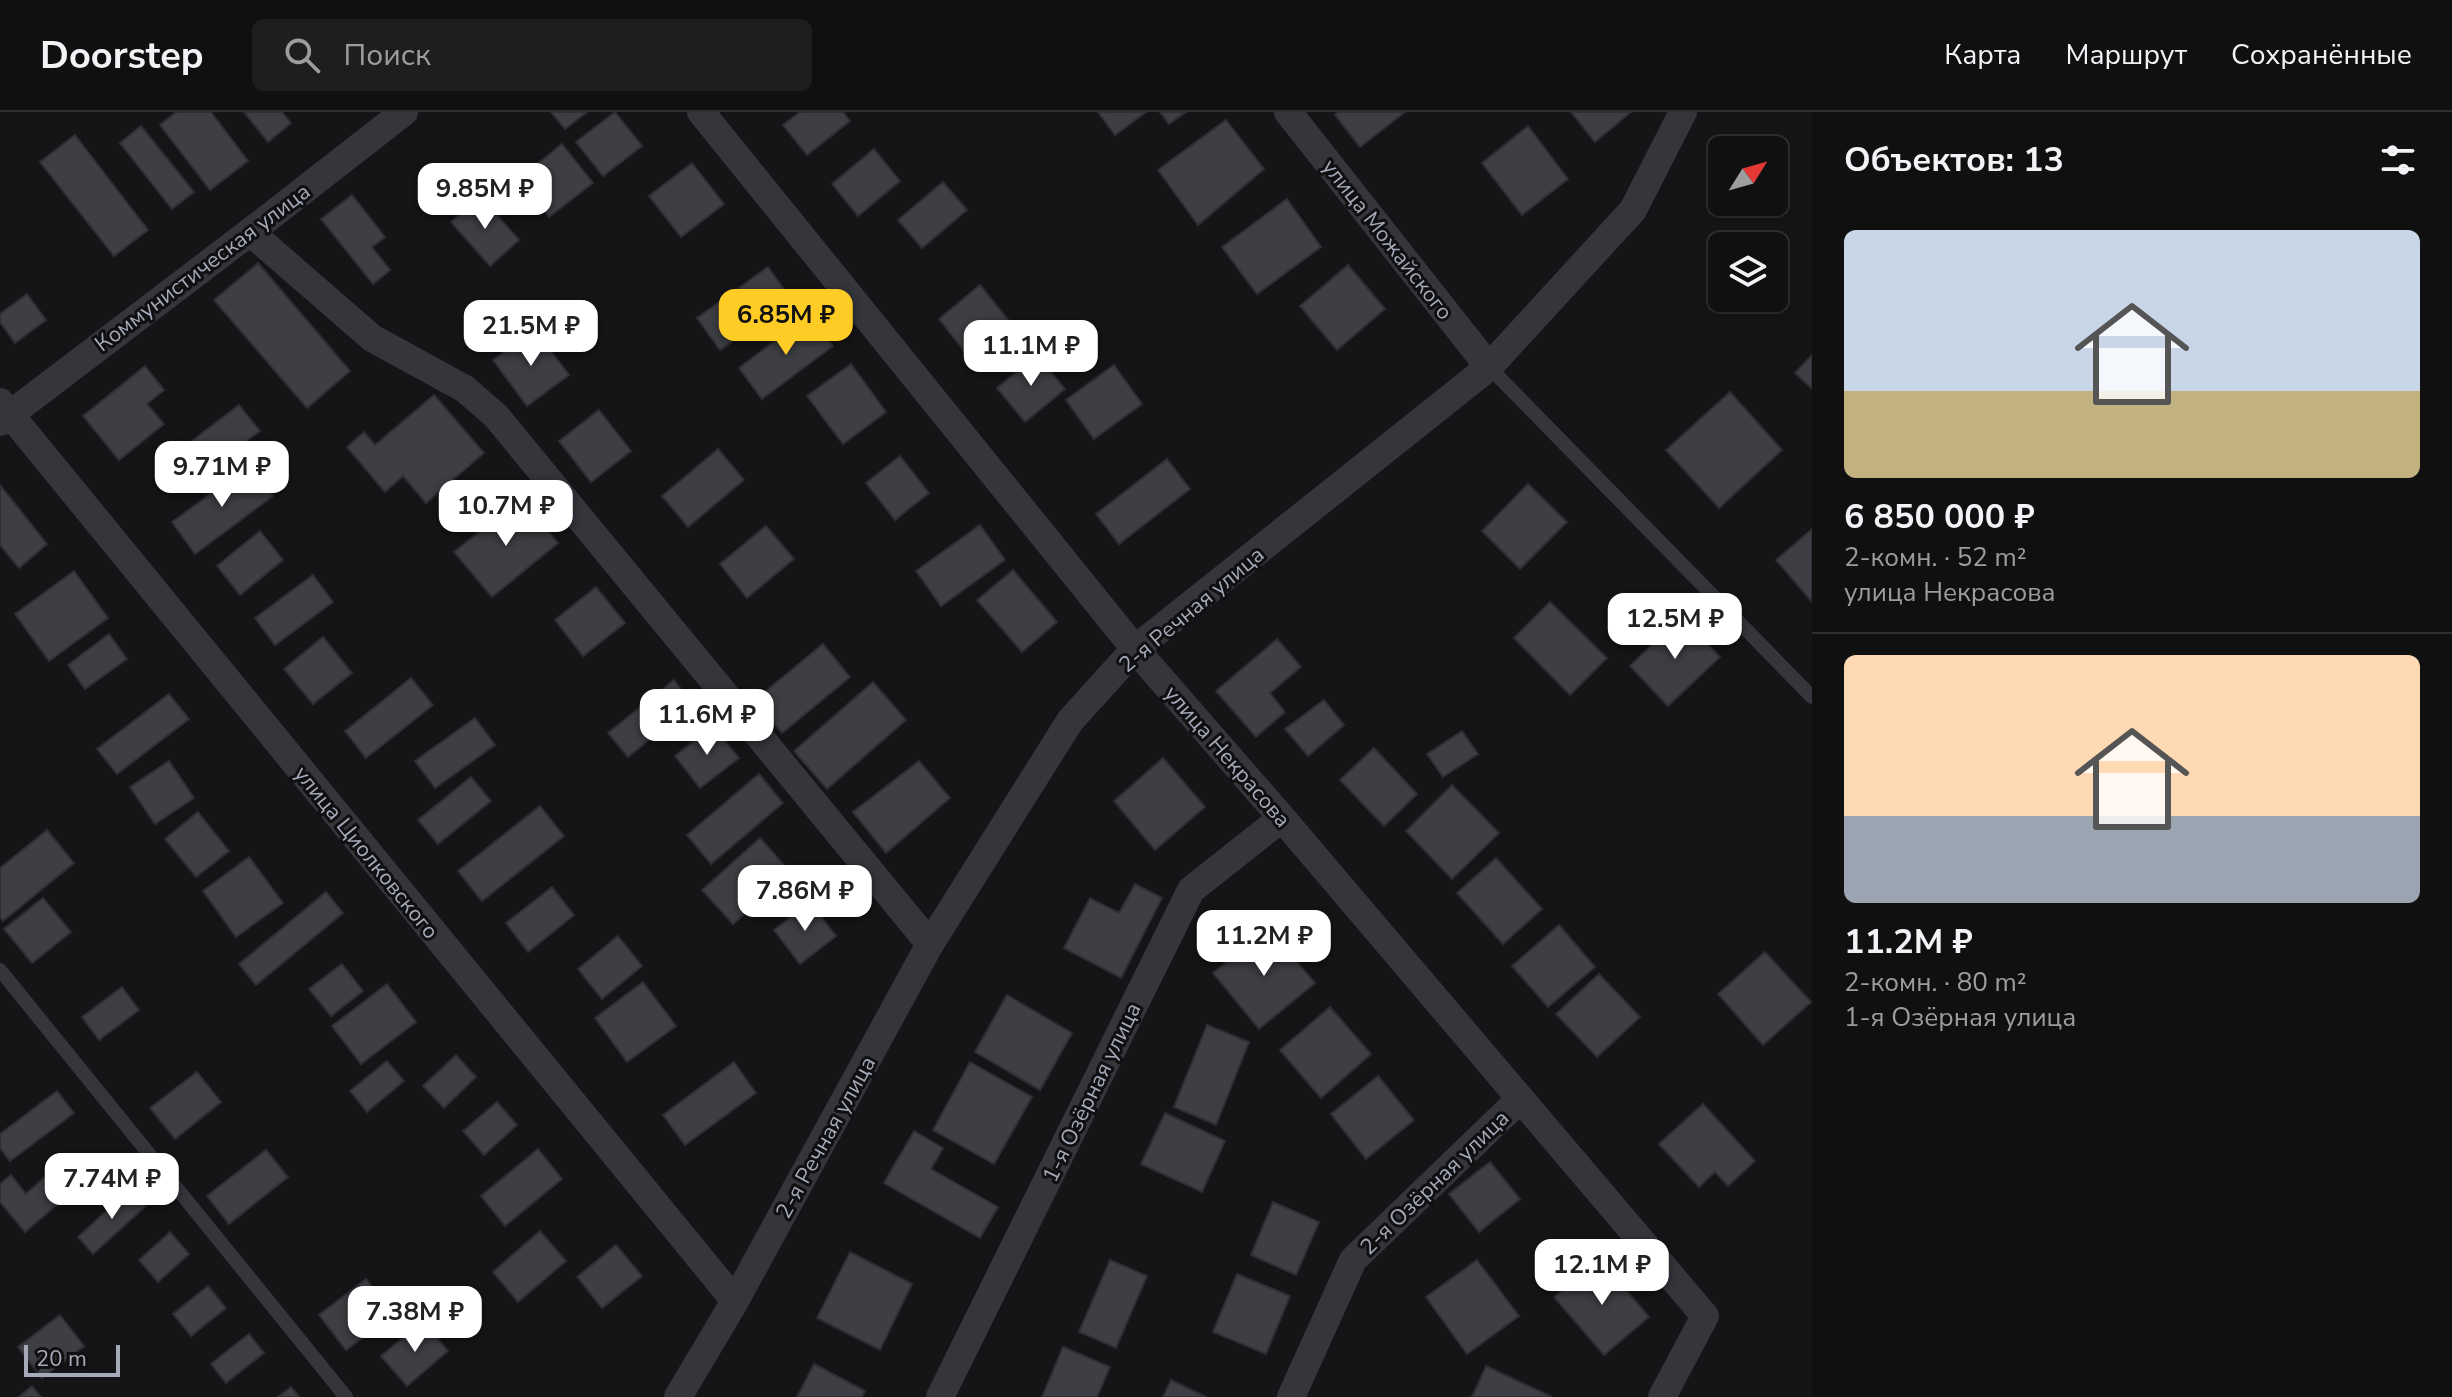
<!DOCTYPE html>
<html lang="ru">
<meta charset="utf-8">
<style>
:root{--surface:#101011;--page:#1e1e1f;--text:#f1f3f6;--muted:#9c9d9f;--line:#303031;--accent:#ffcb25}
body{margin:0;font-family:"Nunito Sans",sans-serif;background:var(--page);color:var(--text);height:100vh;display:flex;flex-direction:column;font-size:30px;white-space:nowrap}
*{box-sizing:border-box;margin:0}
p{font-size:26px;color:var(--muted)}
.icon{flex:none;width:44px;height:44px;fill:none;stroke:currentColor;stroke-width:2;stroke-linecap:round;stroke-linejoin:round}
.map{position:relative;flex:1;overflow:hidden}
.sheet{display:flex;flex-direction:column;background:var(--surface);width:640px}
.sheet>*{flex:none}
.needle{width:52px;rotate:53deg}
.controls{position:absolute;left:1708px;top:24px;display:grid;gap:16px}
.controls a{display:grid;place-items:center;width:80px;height:80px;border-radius:12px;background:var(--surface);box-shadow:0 2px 6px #0004,0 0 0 2px var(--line);font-size:40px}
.scale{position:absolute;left:24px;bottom:20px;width:96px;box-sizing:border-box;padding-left:8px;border:4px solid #a5a9b8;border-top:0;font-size:22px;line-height:28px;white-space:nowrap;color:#a5a9b8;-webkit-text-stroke:6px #101012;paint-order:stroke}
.price{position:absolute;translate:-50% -68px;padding:0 18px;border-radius:16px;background:#fff;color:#222;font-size:26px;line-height:52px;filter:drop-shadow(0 2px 4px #0008)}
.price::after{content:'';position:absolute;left:50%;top:48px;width:24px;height:18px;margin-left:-12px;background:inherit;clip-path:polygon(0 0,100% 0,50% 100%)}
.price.selected{background:var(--accent);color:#111}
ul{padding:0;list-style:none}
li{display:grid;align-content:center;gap:16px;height:424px;padding:0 32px}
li+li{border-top:2px solid var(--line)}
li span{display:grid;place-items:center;height:248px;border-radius:12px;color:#555}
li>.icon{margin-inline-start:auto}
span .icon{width:144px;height:144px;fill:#fffc;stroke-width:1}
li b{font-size:34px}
h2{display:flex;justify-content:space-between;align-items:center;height:96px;padding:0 32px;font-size:34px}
header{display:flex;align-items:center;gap:48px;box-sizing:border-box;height:112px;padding:0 40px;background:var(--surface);border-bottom:2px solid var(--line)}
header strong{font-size:38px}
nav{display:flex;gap:44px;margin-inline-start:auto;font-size:28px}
.search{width:560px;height:72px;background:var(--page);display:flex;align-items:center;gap:20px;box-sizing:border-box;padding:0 28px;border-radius:12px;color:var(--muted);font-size:30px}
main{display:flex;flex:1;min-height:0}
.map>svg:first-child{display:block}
</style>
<header>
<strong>Doorstep</strong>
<div class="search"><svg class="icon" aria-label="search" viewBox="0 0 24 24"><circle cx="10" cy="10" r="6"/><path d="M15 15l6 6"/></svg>Поиск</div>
<nav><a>Карта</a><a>Маршрут</a><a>Сохранённые</a></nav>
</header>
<main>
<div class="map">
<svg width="1812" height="1285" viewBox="0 0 1812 1285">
<rect width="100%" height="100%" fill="#151517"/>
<path fill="#3e3f44" stroke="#2f2f33" stroke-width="2" d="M176,0h35l37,49 -38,29 -50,-65z
M244,0h38l9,11 -23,19z
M551,0h36l-22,17z
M615,0l27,34 -39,30 -27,-34z
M800,0h43l7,9 -43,34 -24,-30z
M1098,0h48l-31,23z
M1160,0h26l-17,12z
M1338,0h67l-45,35 -25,-32z
M1571,0h60l-36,30z
M1226,8l38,49 -66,56 -40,-55z
M141,14l53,66 -22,17 -52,-66z
M1528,14l40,53 -46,36 -40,-52z
M75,23l73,95 -34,26 -74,-94z
M562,32l31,39 -44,34 -29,-39z
M874,37l26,32 -42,35 -26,-32z
M692,51l32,41 -43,33 -32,-41z
M943,70l24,28 -45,38 -24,-28z
M352,83l33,42 -13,10 18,23 -17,14 -52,-65z
M480,84l39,44 -29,26 -39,-44z
M1287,87l34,48 -64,47 -35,-47z
M258,151l92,108 -43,37 -93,-108z
M1348,153l37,44 -48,41 -37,-44z
M768,155l23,32 -71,51 -23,-32z
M980,173l38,47 -42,34 -37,-47z
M27,182l19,26 -31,23 -15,-21v-8z
M809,203l24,31 -71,53 -23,-31z
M535,218l34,45 -42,31 -34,-46z
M1037,243l28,34 -40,33 -28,-34z
M1812,243v34l-17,-16z
M851,252l35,48 -43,32 -36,-48z
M1114,253l28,39 -48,35 -28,-39z
M145,254l19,24 -17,14 17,20 -45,36 -36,-44z
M1730,280l52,58 -63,58 -53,-58z
M434,283l50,58 -58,50 -23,-27 -18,16 -38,-45 17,-15 11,13z
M239,293l21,26 -55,42 -21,-26z
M599,298l32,41 -40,31 -32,-41z
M718,337l26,31 -56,47 -26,-31z
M900,344l29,37 -34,27 -29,-37z
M1167,347l23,30 -71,55 -23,-30z
M250,353l23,31 -78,58 -23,-32z
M1528,372l39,38 -47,47 -38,-38z
M0,373l47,59 -28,24 -19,-23z
M521,386l37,45 -66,54 -38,-45z
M980,413l25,35 -64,46 -25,-35z
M766,414l28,33 -47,39 -27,-34z
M1812,417v73l-36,-42z
M260,419l23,29 -43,35 -23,-29z
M1013,458l44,52 -35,30 -45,-52z
M74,459l34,47 -59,43 -34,-47z
M313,463l20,27 -58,43 -20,-27z
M596,475l29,36 -42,33 -28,-36z
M1550,490l57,56 -37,37 -56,-57z
M1681,504l39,41 -52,49 -38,-40z
M109,522l18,25 -42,30 -17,-24z
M323,525l29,36 -39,31 -29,-35z
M1277,527l24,28 -31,26 15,19 -29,25 -40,-46z
M823,532l27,33 -68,56 -27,-33z
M411,566l22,27 -67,53 -21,-27z
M674,568l19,24 -65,53 -20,-24z
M873,570l33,38 -79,69 -33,-38z
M169,582l20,25 -72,55 -20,-25z
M1324,588l20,25 -36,31 -23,-27z
M475,606l20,27 -60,43 -20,-27z
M713,614l26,32 -39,30 -25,-32z
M1462,619l16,23 -35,23 -16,-23z
M1374,636l43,46 -33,32 -44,-46z
M1163,646l42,49 -50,43 -41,-49z
M169,649l25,37 -39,26 -25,-37z
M919,649l31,37 -64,55 -33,-41z
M759,662l24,29 -72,61 -24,-29z
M471,665l20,24 -53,43 -20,-24z
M1452,673l47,48 -47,46 -46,-48z
M540,694l24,30 -82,65 -24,-30z
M198,700l31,39 -33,26 -31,-38z
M47,718l27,33 -71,58 -3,-4v-49z
M760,726l31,35 -58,51 -31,-34z
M249,745l34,46 -47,34 -33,-46z
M1496,746l46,51 -39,35 -46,-51z
M1135,772l27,14 -41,80 -57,-30 26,-50 29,15z
M552,775l22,28 -46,37 -22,-29z
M326,780l17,21 -87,72 -17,-21z
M43,786l28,34 -39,31 -28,-34z
M810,790l26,34 -36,28 -26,-34z
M1559,813l36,42 -47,40 -36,-41z
M1269,816l46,55 -56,46 -46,-56z
M618,824l24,30 -40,33 -24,-30z
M1765,840l46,50 -48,43 -45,-51z
M342,852l21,27 -32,25 -22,-27z
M1599,862l41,43 -43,40 -41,-43z
M643,870l33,44 -49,36 -32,-44z
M387,872l29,38 -55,42 -29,-38z
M122,875l17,23 -40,30 -17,-23z
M1007,883l65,38 -32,57 -65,-38z
M1330,895l41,47 -50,44 -41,-48z
M1207,913l42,17 -33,83 -42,-18z
M456,943l20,22 -32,31 -21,-22z
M387,949l17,20 -37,31 -17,-21z
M734,950l22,31 -71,52 -22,-30z
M970,950l62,35 -38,67 -61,-34z
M197,960l24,30 -46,37 -25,-31z
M1378,964l36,44 -48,39 -35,-45z
M57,979l17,22 -64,48 -10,-13v-14z
M497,990l20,23 -33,30 -21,-24z
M1703,992l52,57 -27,25 -13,-14 -16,15 -40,-43z
M1165,1001l60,28 -23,51 -61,-28z
M914,1019l29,17 -12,21 67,38 -18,31 -96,-55z
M538,1037l24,30 -57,47 -24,-30z
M266,1038l22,27 -59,47 -22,-28z
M1490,1050l30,37 -41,33 -30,-38z
M11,1063l15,19 21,-19 19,22 -41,35 -25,-30v-18z
M130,1077l16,17 -53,48 -15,-17z
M1273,1090l46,20 -23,53 -45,-20z
M540,1119l26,30 -48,41 -25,-30z
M170,1120l19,22 -31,28 -19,-22z
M616,1133l26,31 -40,32 -25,-31z
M850,1140l62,32 -32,66 -63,-32z
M1600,1147l49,58 -45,38 -50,-58z
M1110,1148l37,16 -31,72 -37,-16z
M1477,1148l42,56 -52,38 -41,-57z
M1237,1162l53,22 -24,58 -53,-22z
M366,1167l28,36 -48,35 -27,-35z
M208,1174l18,22 -35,28 -18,-22z
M60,1203l24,31 -42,32 -24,-31z
M423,1209l25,30 -41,35 -26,-30z
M249,1222l15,19 -38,30 -15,-19z
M1063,1235l47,20 -13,30h-55z
M814,1252l51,27 -3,6h-65z
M1486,1254l66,31h-80z
M1171,1268l35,17h-43z
M32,1274l9,11h-22z
M291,1275l8,10h-21z"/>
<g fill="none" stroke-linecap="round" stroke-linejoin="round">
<path stroke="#35363c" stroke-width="14" d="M1489,255l323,330
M0,858l346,427"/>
<path stroke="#35363c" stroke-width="28" d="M701,0l434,537 147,169 423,498 -43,81
M1288,0l201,255
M250,120l122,106 93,51 31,27 434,528
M0,290l735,899
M0,310l250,-190 154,-120
M678,1285l57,-96 195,-357 140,-223 65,-72 354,-282 144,-157 50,-98
M940,1285l251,-507 91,-72
M1291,1285l62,-137 167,-161"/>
</g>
<g text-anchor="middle" stroke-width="6" stroke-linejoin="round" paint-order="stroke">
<g font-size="22" fill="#a5a9b8" stroke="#101012">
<text transform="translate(1388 127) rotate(52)" y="8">улица Можайского</text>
<text transform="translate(202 155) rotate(-37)" y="8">Коммунистическая улица</text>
<text transform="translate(1191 497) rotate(-40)" y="8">2-я Речная улица</text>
<text transform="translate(1228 644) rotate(49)" y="8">улица Некрасова</text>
<text transform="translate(367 740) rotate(51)" y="8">улица Циолковского</text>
<text transform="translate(1091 980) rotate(-64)" y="8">1-я Озёрная улица</text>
<text transform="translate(825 1025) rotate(-61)" y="8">2-я Речная улица</text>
<text transform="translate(1434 1070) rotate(-44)" y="8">2-я Озёрная улица</text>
</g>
</g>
</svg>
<div class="controls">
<a><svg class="needle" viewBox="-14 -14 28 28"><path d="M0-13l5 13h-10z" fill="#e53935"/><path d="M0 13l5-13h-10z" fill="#9c9d9f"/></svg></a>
<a><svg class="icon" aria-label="layers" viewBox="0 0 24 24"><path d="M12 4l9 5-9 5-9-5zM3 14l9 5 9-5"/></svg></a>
</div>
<div class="scale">20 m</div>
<b class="price" style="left:485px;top:119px">9.85M ₽</b>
<b class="price selected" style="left:786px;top:245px">6.85M ₽</b>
<b class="price" style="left:531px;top:256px">21.5M ₽</b>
<b class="price" style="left:1031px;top:276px">11.1M ₽</b>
<b class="price" style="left:222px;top:397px">9.71M ₽</b>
<b class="price" style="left:506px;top:436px">10.7M ₽</b>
<b class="price" style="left:1675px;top:549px">12.5M ₽</b>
<b class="price" style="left:707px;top:645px">11.6M ₽</b>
<b class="price" style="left:805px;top:821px">7.86M ₽</b>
<b class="price" style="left:1264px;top:866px">11.2M ₽</b>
<b class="price" style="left:112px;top:1109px">7.74M ₽</b>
<b class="price" style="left:1602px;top:1195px">12.1M ₽</b>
<b class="price" style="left:415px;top:1242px">7.38M ₽</b>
</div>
<section class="sheet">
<h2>Объектов: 13<svg class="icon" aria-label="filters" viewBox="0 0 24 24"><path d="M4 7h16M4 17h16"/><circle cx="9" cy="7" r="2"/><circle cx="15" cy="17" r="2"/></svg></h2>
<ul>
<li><span style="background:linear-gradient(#c9d6e8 65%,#c2b280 0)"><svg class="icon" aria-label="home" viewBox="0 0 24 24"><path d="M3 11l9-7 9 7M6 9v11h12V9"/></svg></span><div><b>6 850 000 ₽</b><p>2-комн. · 52 m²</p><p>улица Некрасова</p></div></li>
<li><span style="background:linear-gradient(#ffd9b3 65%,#9aa5b1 0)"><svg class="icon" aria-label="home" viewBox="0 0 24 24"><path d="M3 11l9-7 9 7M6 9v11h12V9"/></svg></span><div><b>11.2M ₽</b><p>2-комн. · 80 m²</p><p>1-я Озёрная улица</p></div></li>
</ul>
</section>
</main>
